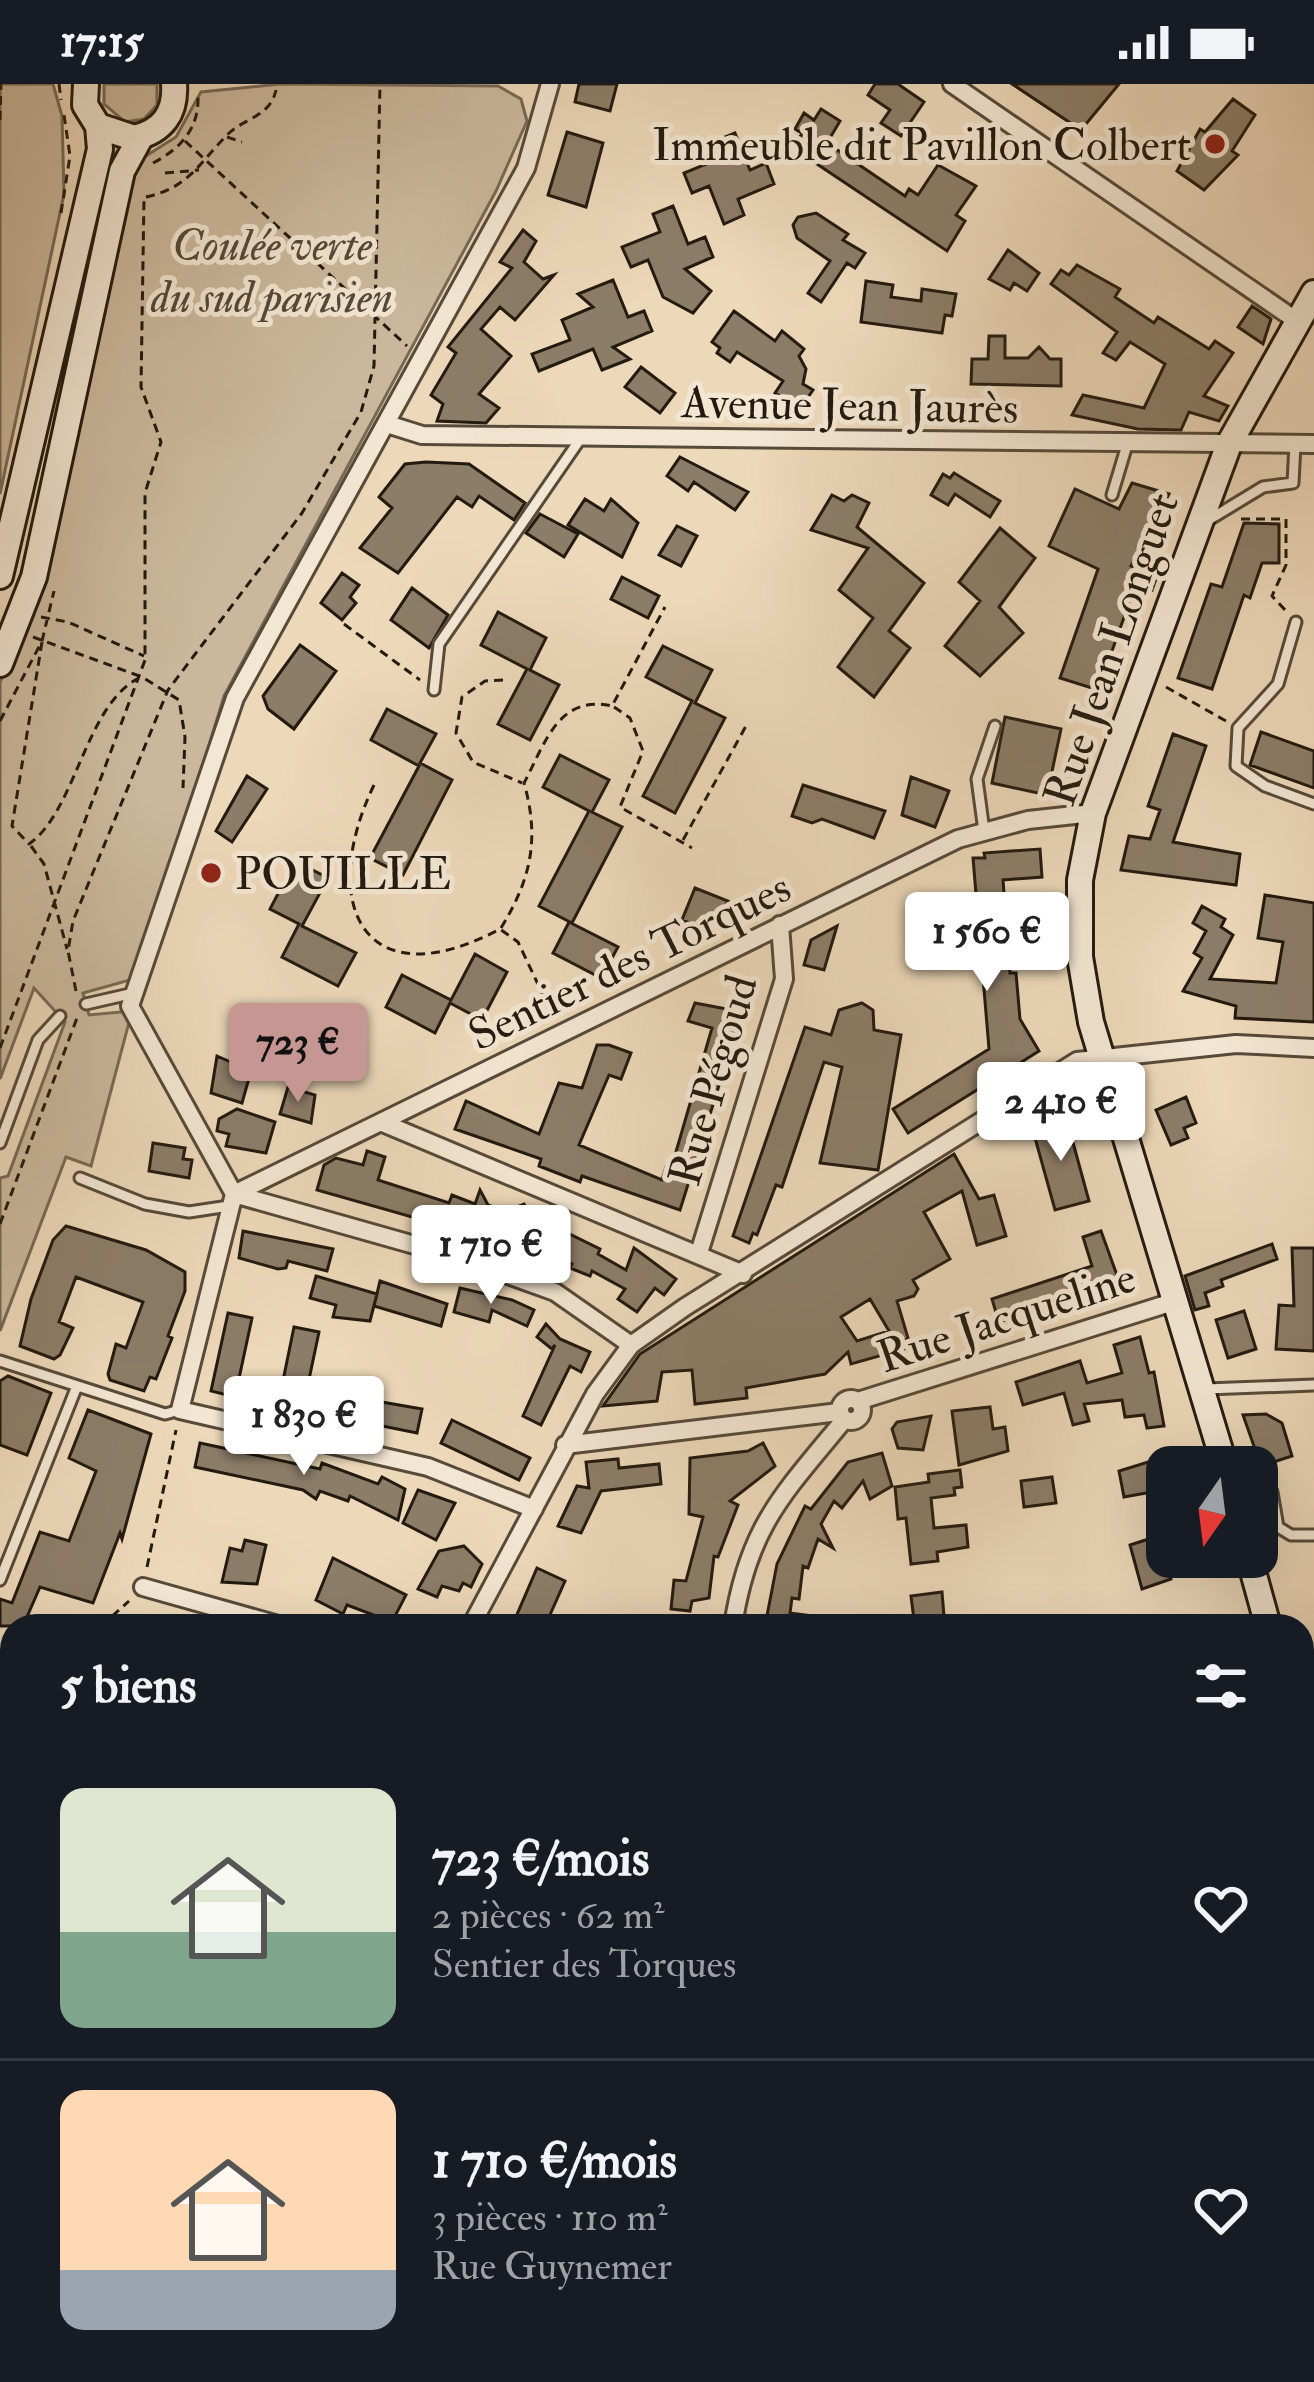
<!DOCTYPE html>
<html lang="fr">
<meta charset="utf-8">
<style>
:root{--surface:#171b24;--page:#20242c;--text:#f1f3f6;--muted:#9ea1a6;--line:#363941;--accent:#c59692}
body{margin:0;font-family:"IM FELL Double Pica",serif;background:var(--page);color:var(--text);height:100vh;display:flex;flex-direction:column;font-size:45px;white-space:nowrap}
*{box-sizing:border-box;margin:0}
p{font-size:39px;color:var(--muted)}
.icon{flex:none;width:66px;height:66px;fill:none;stroke:currentColor;stroke-width:2;stroke-linecap:round;stroke-linejoin:round}
.map{position:relative;flex:1;overflow:hidden}
.sheet{position:absolute;left:0px;top:1530px;width:1314px;height:768px;display:flex;flex-direction:column;background:var(--surface);border-radius:36px 36px 0 0;box-shadow:0 12px 48px #0002}
.sheet>*{flex:none}
.needle{width:78px;rotate:194deg}
.controls{position:absolute;left:1146px;top:1362px;display:grid;gap:24px}
.controls a{display:grid;place-items:center;width:132px;height:132px;border-radius:24px;background:var(--surface);box-shadow:0 12px 48px #0002;font-size:60px}
.price{position:absolute;translate:-50% -102px;padding:0 27px;border-radius:12px;background:#fff;color:#222;font-size:39px;line-height:78px;filter:drop-shadow(0 3px 6px #0008)}
.price::after{content:'';position:absolute;left:50%;top:72px;width:36px;height:27px;margin-left:-18px;background:inherit;clip-path:polygon(0 0,100% 0,50% 100%)}
.price.selected{background:var(--accent);color:#111}
ul{padding:0;list-style:none}
li{display:flex;align-items:center;gap:36px;height:300px;padding:0 60px}
li+li{border-top:3px solid var(--line)}
li span{display:grid;place-items:center;flex:none;width:336px;height:240px;border-radius:24px;color:#555}
li>.icon{margin-inline-start:auto}
span .icon{width:144px;height:144px;fill:#fffc;stroke-width:1}
li b{font-size:51px}
h2{display:flex;justify-content:space-between;align-items:center;height:144px;padding:0 60px;font-size:51px}
.status{display:flex;justify-content:space-between;align-items:center;height:84px;padding:0 60px;background:var(--surface);direction:ltr}
.status svg{height:33px;fill:currentColor}
.map>svg:first-child{display:block}
</style>
<div class="status"><b>17:15</b><svg viewBox="0 0 49 12"><path d="M0 12V9h3v3zM5 12V6h3v6zM10 12V3h3v9zM15 12V0h3v12zM26 1h20v11H26zM47 4h2v5h-2z"/></svg></div>
<div class="map">
<svg width="1314" height="2298" viewBox="0 0 1314 2298">
<rect width="100%" height="100%" fill="#edd8b9"/>
<filter id="stains"><feTurbulence type="fractalNoise" baseFrequency=".00167" numOctaves="4"/><feColorMatrix values="0 0 0 0 .2 0 0 0 0 .09 0 0 0 0 .02 0 0 0 .5 -.17"/></filter>
<radialGradient id="worn" r=".72"><stop offset=".6" stop-color="#630" stop-opacity="0"/><stop offset="1" stop-color="#630" stop-opacity=".3"/></radialGradient>
<path fill="#cbb89c" stroke="#776956" stroke-width="3" d="M0,0h53l9,32 2,78 -64,300z
M104,0h53v21l-13,14 -19,3 -21,-18z
M280,0l218,2 23,13 6,22 -31,70 -272,505 -78,257 -16,27 -47,13 6,22 43,-4 -41,155 -25,-9 -66,174v-153l8,-2 57,-154 -31,-34 -34,91v-397l22,-48 108,-468 46,-29 25,-45z"/>
<path fill="#8c7d68" stroke="#231a10" stroke-width="3" fill-rule="evenodd" d="M579,0h38l-7,27 -35,-9z
M875,0h23l26,18 -23,34 -20,-13 9,-13 -22,-15z
M1012,0h107l-38,46z
M1233,15l22,16 -23,36 6,4 -34,35 -27,-19 23,-42 5,3z
M821,25l19,12 -13,22 78,53 4,-7 9,6 20,-30 38,21 -20,29 9,6 -18,30 -136,-91 6,-9 -20,-12 6,-5 -8,-5 9,-16 10,7z
M567,48l36,11 -17,64 -38,-12z
M735,49l15,37 16,-7 8,21 -36,15 6,16 -20,9 -15,-38 -17,7 -8,-20 37,-15 -6,-17z
M673,122l15,38 17,-7 8,20 -28,12 26,22 -18,22 -30,-16 -15,-37 -17,7 -9,-20 38,-15 -7,-18z
M816,129l32,21 -5,6 22,13 -10,15 -8,-5 -26,39 -13,-9 22,-32 -33,-23 -4,-13 5,-8z
M523,146l13,11 -12,21 19,17 11,-4 -39,45 -15,-13 -19,22 30,27 -32,38 20,14 -13,15 -49,-2 6,-17 -12,-9 25,-42 -8,-6 64,-79 -12,-6z
M1008,166l31,23 -12,18 -13,-8 -4,7 -21,-11z
M1077,181l43,24 -5,8 39,26 4,-6 51,32 6,-8 18,12 -29,43 24,10 -9,15 -30,-9 -8,18 -43,-1 -66,-14 11,-20 61,13 21,-44 -35,-22 -14,18 -13,-7 14,-21 -66,-48 10,-14 8,5z
M613,196l15,37 16,-6 8,20 -39,16 17,12 -28,11 -9,-21 -54,22 -7,-17 38,-14 -8,-20 31,-13 -15,-13z
M866,197l27,4 -2,12 30,4 1,-12 34,5 -4,22 -7,-1 -3,18 -81,-11z
M1252,222l19,13 -8,25 -25,-17z
M734,227l41,30 7,-10 22,18 -5,7 7,13 -3,15 10,6 -13,19 -25,-16 8,-12 -46,-29 -7,10 -13,-9 3,-5 -8,-6z
M989,252h16v22h23l11,-11 11,12h11v27l-90,-2 1,-25h16z
M641,283l34,26 -15,20 -35,-26z
M680,373l68,35 -13,18 -41,-28 -6,9 -21,-15z
M426,378l43,2 56,39 -11,17 -35,-24 -7,11 -15,-10 -59,76 -38,-25 32,-40 -13,-11 26,-33z
M954,389l46,28 -10,16 -35,-23 -7,11 -17,-10 12,-21 7,4z
M1132,399l37,11 -38,72 26,10 -5,14 -16,-6 -38,106 -38,-12 38,-109 -49,-23 26,-57 44,20z
M832,411l12,6 8,-6 17,8 -12,24 67,56 -35,48 21,17 -36,49 -36,-30 35,-49 -34,-28 29,-42 -57,-18z
M585,415l19,12 7,-12 27,24 -16,34 -54,-32z
M540,430l38,20 -14,23 -38,-24z
M1244,439l35,1v39h-17l-12,35 -6,-3 -32,94 -34,-11 33,-94 11,3z
M677,442l20,10 -16,30 -22,-11z
M1000,444l35,30 -36,49 24,26 -43,43 -35,-30 35,-45 -21,-19z
M342,489l17,12 -9,12 6,6 -14,17 -21,-17z
M622,493l37,19 -11,22 -37,-19z
M412,504l36,27 -19,33 -38,-28z
M498,528l48,26 -16,32 29,15 -29,55 -32,-16 29,-55 -46,-24z
M300,561l36,26 -42,58 -26,-20 -5,-13z
M663,562l49,24 -17,33 30,15 -50,95 -32,-17 49,-95 -46,-24z
M387,625l49,25 -16,29 32,17 -49,95 -33,-17 49,-92 -48,-26z
M1005,633l56,12 -14,66 -55,-12z
M1261,648l53,19v37l-64,-23z
M1173,650l33,12 -33,96 67,12 -4,31 -115,-15 8,-34 21,3 10,-29 -12,-4z
M560,671l49,25 -17,32 30,15 -50,96 -33,-17 50,-95 -46,-24z
M247,692l20,13 -35,53 -16,-11z
M911,693l38,14 -14,36 -33,-12z
M803,701l82,26 -11,27 -52,-19 -10,4 -20,-7z
M1040,765l2,28 -39,3 7,93h6l4,46 19,32 -131,82 -15,-24 96,-60 -16,-191h12l-1,-5z
M295,777l33,17 -26,48 54,27 -18,33 -56,-29 17,-33 -29,-15z
M695,804l33,13 -10,24 -12,-5 -4,8 -20,-8z
M1265,811l49,8v119l-79,-4 1,-12 -53,-15 19,-33 -8,-5 12,-22 -13,-8 9,-17 23,13 -4,8 12,8 -23,44 66,4 7,-41 -25,-4z
M569,838l49,25 -17,31 -48,-25z
M837,842l-13,44 -20,-5 7,-25z
M475,870l32,18 -25,48 -32,-17 -15,30 -49,-26 16,-32 49,25z
M695,919l47,9 -62,198 -98,-34 -2,6 -41,-16 2,-7 -86,-30 11,-28 73,33 20,-51 23,5 15,-43h12l22,8 -10,26 -12,-4 -30,70 83,35 4,-13 5,2 41,-141 -24,-7z
M862,919l11,7 1,20 27,5 -23,135 -58,-7 22,-96 -18,-5 -42,125 -6,-2 -19,50 -4,-2 -4,10 -16,-7 72,-209 26,8 8,-25z
M217,972l34,15 -9,32 -31,-10z
M288,1003l27,8 -4,28 -31,-9z
M1186,1013l10,26 -12,5 4,10 -17,7 -15,-35z
M237,1025l38,13 -9,31 -40,-7 3,-12 -12,-3 2,-12z
M1066,1033l23,84 -34,9 -23,-83z
M153,1059l32,5 -2,11 9,1 -3,18 -40,-7z
M367,1067l18,6 -7,23 71,23 3,-8 23,9 5,-14 8,15 17,7 19,-8 7,11 69,34 -2,5 28,16 8,-22 42,31 -12,16 -9,-7 -18,24 -19,-13 7,-10 -33,-18 -2,5 -20,-8 2,-4 -60,-29 -76,-21 -3,9 -116,-33 7,-25 12,-7 27,7z
M954,1070l25,45 15,-4 12,41 -29,9 -15,-54 -38,21 26,47 -37,21 5,9 -4,7 -17,5 11,37 -6,3 2,8 -53,15 -3,-12 -23,22 -79,14 1,10 -52,6 -3,-34 -30,2 -5,29 -54,5 37,-52zM870,1215l19,32 -32,10 -16,-24z
M66,1142l80,24 39,22v19l-17,45 4,2 -16,41 -6,-2 -6,14 -34,-11 -2,-6 8,-30 10,4 17,-46 -67,-25 -17,45 14,6 -13,27 -6,4 -34,-13 11,-47 22,-59z
M243,1147l90,18 -6,22 -39,-10 -2,7 -8,1 -39,-11z
M1101,1147l21,58 -23,8 -2,-7 -66,18 -32,15 -7,-24 100,-33 -9,-29z
M1272,1160l5,15 -56,21 2,6 -18,7 4,13 -14,4 -10,-34z
M1292,1164h22v103l-38,-2 3,-44 15,1z
M316,1192l61,18 -7,27 -37,-4 3,-12 -26,-7z
M380,1197l67,23 -6,22 -67,-20z
M460,1204l52,12 22,10 -7,16 -35,-16 -3,12 -35,-10z
M1244,1227l12,38 -28,9 -12,-38z
M228,1229l24,5 -17,79 -24,-6z
M546,1240l14,15 30,13 -9,20 -11,-6 -29,59 -18,-9 32,-71 -3,4 -15,-12z
M294,1243l25,5 -12,57 115,20 -5,24 -139,-28z
M1140,1253l9,36 5,-1 10,54 -17,2 -3,-13 -19,2 -3,-17 -38,4 5,17 -16,4 -9,-32 -41,12 -7,-23 64,-21 7,22 35,-10 -8,-28z
M8,1292l43,17 -24,62 -27,-10v-64z
M990,1323l3,22 12,-2 3,24 -49,14 -7,-54z
M88,1326l63,24 -29,105 -2,-6 -27,70 -53,-16 -17,39h-23v-27l12,4 28,-71 29,9 27,-70 -27,-13z
M1266,1330l16,9 10,33 -31,10 -18,-51z
M931,1332l-8,34 -25,-2 -6,-19 5,-7z
M452,1336l78,38 -11,22 -78,-37z
M200,1359l120,26 2,-6 56,21 4,-7 23,12 -7,31 -48,-24 -2,5 -28,-10 -4,8 -13,-9 -108,-23z
M763,1359l12,23 -45,35 8,4 -20,52 -4,-1 -5,42 -17,3 -2,10 -19,-2 3,-29 12,1 17,-64 -14,-3 1,-56 58,-7z
M882,1369l10,33 -22,13 -7,-18 -21,27 -8,-7 -13,23 12,24 -15,-9 -10,29 -5,-2 -4,33 -7,-1 -2,15 23,3 -1,10h-47l12,-62 28,-58 6,3 37,-47z
M618,1375l1,9 40,-4 2,20 -60,7 -20,42 -23,-7 19,-40 12,2 -3,-26z
M1158,1375l5,31 -39,7 -5,-26z
M960,1386l2,17 -8,1 1,7 -24,3 3,30 32,-3 2,22 -31,5 1,9 -27,3 -5,-46 -8,1 -3,-32 34,-5 -1,-8z
M1052,1393l4,26 -32,4 -3,-26z
M418,1406l37,13 -19,37 -33,-17z
M1158,1452l13,43 -29,10 -12,-44z
M245,1456l21,5 -9,39 -35,-2 8,-34 12,3z
M464,1462l18,18 -11,23 -8,-4 -4,8 -17,-5 -5,11 -19,-8 21,-38z
M333,1474l73,37 -14,27 -45,-17 -4,9 -27,-14z
M537,1484l28,13 -20,45h-33z
M942,1508l2,24 -30,4 -3,-24z"/>
<g fill="none" stroke-linecap="round" stroke-linejoin="round">
<g stroke="#564a3a" stroke-width="15">
<path id="lane" d="M1112,411l15,-50
M1207,437l56,-34 30,-4 2,-39
M1296,538l-18,62 -40,44 -2,38 29,20 49,18
M434,606l5,-46 144,-209
M984,747l-7,-52 18,-53
M86,920l48,-11
M0,1059l38,-103 22,-24
M80,1094l65,26 44,8 40,-6
M0,1277l165,53 15,-4
M1206,1305l108,-4
M1257,1402l15,6 6,35 13,8h23
M0,1496l77,-194"/>
</g>
<g stroke="#564a3a" stroke-width="22">
<path id="street" d="M952,0l345,237
M387,340l35,11 892,9
M383,1039l360,151
M234,1110l-104,-188 105,-308 291,-530 24,-84
M234,1110l230,65 91,33 76,53
M699,1169l85,-274 -4,-54
M840 1326a11 11 0 1 1 22 0a11 11 0 1 1-22 0Z
M858,1317l318,-100
M565,1361l274,-33
M534,1425l-106,-42 -248,-57 54,-216 724,-355 70,-19 65,-7
M143,1503l139,39
M471,1542l124,-232 36,-49 54,-38 392,-246 159,-17 78,4
M733,1542c15,-99 50,-132 111,-206
M0,1780l12,1
M1302,1949l12,2
M0,2136l12,8
M219,2286l19,12
M1201,2286l26,9
M141,2298l4,-12
M278,2298l2,-12
M489,2298l5,-12"/>
</g>
<g stroke="#231a10" stroke-width="30">
<path id="secondary" d="M86,0l-1,21 13,21 36,12c29,-7 42,-25 40,-54
M0,492l100,-427 -2,-23
M0,580l34,-87 88,-406 18,-33
M1225,1383l-134,-445 -11,-65v-77l13,-67 136,-369 85,-151
M1249,1473l19,69
M1302,1721l12,161
M1302,2192l12,-16
M1224,2298l9,-12"/>
</g>
<path stroke="#231a10" stroke-width="3" stroke-dasharray="9 6" stroke-linecap="butt" d="M59,0l2,16
M0,36l1,-36
M227,53l15,5
M185,57l222,205
M153,79c27,-14 46,-34 45,-66
M165,89l34,-3
M146,113c44,-10 53,-34 82,-63 18,-17 42,-17 48,-44
M61,129l9,-57 -6,-41
M1241,435h45v46l-14,31 15,16
M41,533l27,5 76,34
M344,540l76,56
M33,553l109,40 37,23 6,37 -2,51
M42,558l-30,184 17,18c48,-34 56,-141 112,-167
M503,596l-18,1 -23,16 -6,36 17,29 49,21
M1166,603l60,34
M614,623l16,11 13,33 -23,56 72,41
M0,637l42,-80 12,-50
M374,701c-57,118 -11,217 126,144l18,13 35,74
M683,756l63,-114
M31,762l13,18 23,85
M501,844c30,-49 39,-89 23,-145 21,-39 34,-89 88,-77l53,-99
M76,907l-8,-40 5,-30 95,-231 134,-177 59,-101 13,-46 6,-282
M0,964l145,-388v-167l16,-51 -20,-55 3,-189
M0,1140l77,-206
M147,1483l29,-137
M101,1542l28,-25
M0,1626l12,-10
M0,1953l12,2"/>
<use href="#lane" stroke="#f3e6d2" stroke-width="9"/>
<use href="#street" stroke="#f3e6d2" stroke-width="16"/>
<use href="#secondary" stroke="#f3e6d2" stroke-width="24"/>
</g>
<g fill="#8f2418" stroke="#f3e6d2" stroke-width="4.5">
<circle cx="1215" cy="60" r="12"/>
<circle cx="211" cy="789" r="12"/>
</g>
<g text-anchor="middle" stroke-width="10" stroke-linejoin="round" paint-order="stroke">
<g font-size="45" fill="#231a10" stroke="#f3e6d2" text-anchor="end">
<text x="1191" y="76">Immeuble dit Pavillon Colbert</text>
<text x="235" y="805" text-anchor="start">POUILLE</text>
</g>
<g font-size="45" font-style="italic" fill="#55493a" stroke="#f3e6d2">
<text x="272" y="176">Coulée verte<tspan x="272" dy="52">du sud parisien</tspan></text>
</g>
<g font-size="45" fill="#231a10" stroke="#f3e6d2">
<text transform="translate(850 320) rotate(1)" y="16">Avenue Jean Jaurès</text>
<text transform="translate(1110 565) rotate(-71)" y="16">Rue Jean Longuet</text>
<text transform="translate(629 876) rotate(-26)" y="16">Sentier des Torques</text>
<text transform="translate(712 996) rotate(-74)" y="16">Rue Pégoud</text>
<text transform="translate(1006 1232) rotate(-18)" y="16">Rue Jacqueline</text>
</g>
</g>
<rect width="100%" height="100%" filter="url(#stains)"/>
<rect width="100%" height="100%" fill="url(#worn)"/>
</svg>
<div class="controls">
<a><svg class="needle" viewBox="-14 -14 28 28"><path d="M0-13l5 13h-10z" fill="#e53935"/><path d="M0 13l5-13h-10z" fill="#9ea1a6"/></svg></a>
</div>
<b class="price" style="left:987px;top:910px">1 560 €</b>
<b class="price selected" style="left:298px;top:1021px">723 €</b>
<b class="price" style="left:1061px;top:1080px">2 410 €</b>
<b class="price" style="left:491px;top:1223px">1 710 €</b>
<b class="price" style="left:304px;top:1394px">1 830 €</b>
<section class="sheet">
<h2>5 biens<svg class="icon" aria-label="filters" viewBox="0 0 24 24"><path d="M4 7h16M4 17h16"/><circle cx="9" cy="7" r="2"/><circle cx="15" cy="17" r="2"/></svg></h2>
<ul>
<li><span style="background:linear-gradient(#dfe7d0 60%,#7fa58c 0)"><svg class="icon" aria-label="home" viewBox="0 0 24 24"><path d="M3 11l9-7 9 7M6 9v11h12V9"/></svg></span><div><b>723 €/mois</b><p>2 pièces · 62 m²</p><p>Sentier des Torques</p></div><svg class="icon" aria-label="heart" viewBox="0 0 24 24"><path d="M12 20l-8-8c-3-5 5-10 8-4 3-6 11-1 8 4z"/></svg></li>
<li><span style="background:linear-gradient(#ffd9b3 75%,#9aa5b1 0)"><svg class="icon" aria-label="home" viewBox="0 0 24 24"><path d="M3 11l9-7 9 7M6 9v11h12V9"/></svg></span><div><b>1 710 €/mois</b><p>3 pièces · 110 m²</p><p>Rue Guynemer</p></div><svg class="icon" aria-label="heart" viewBox="0 0 24 24"><path d="M12 20l-8-8c-3-5 5-10 8-4 3-6 11-1 8 4z"/></svg></li>
</ul>
</section>
</div>
